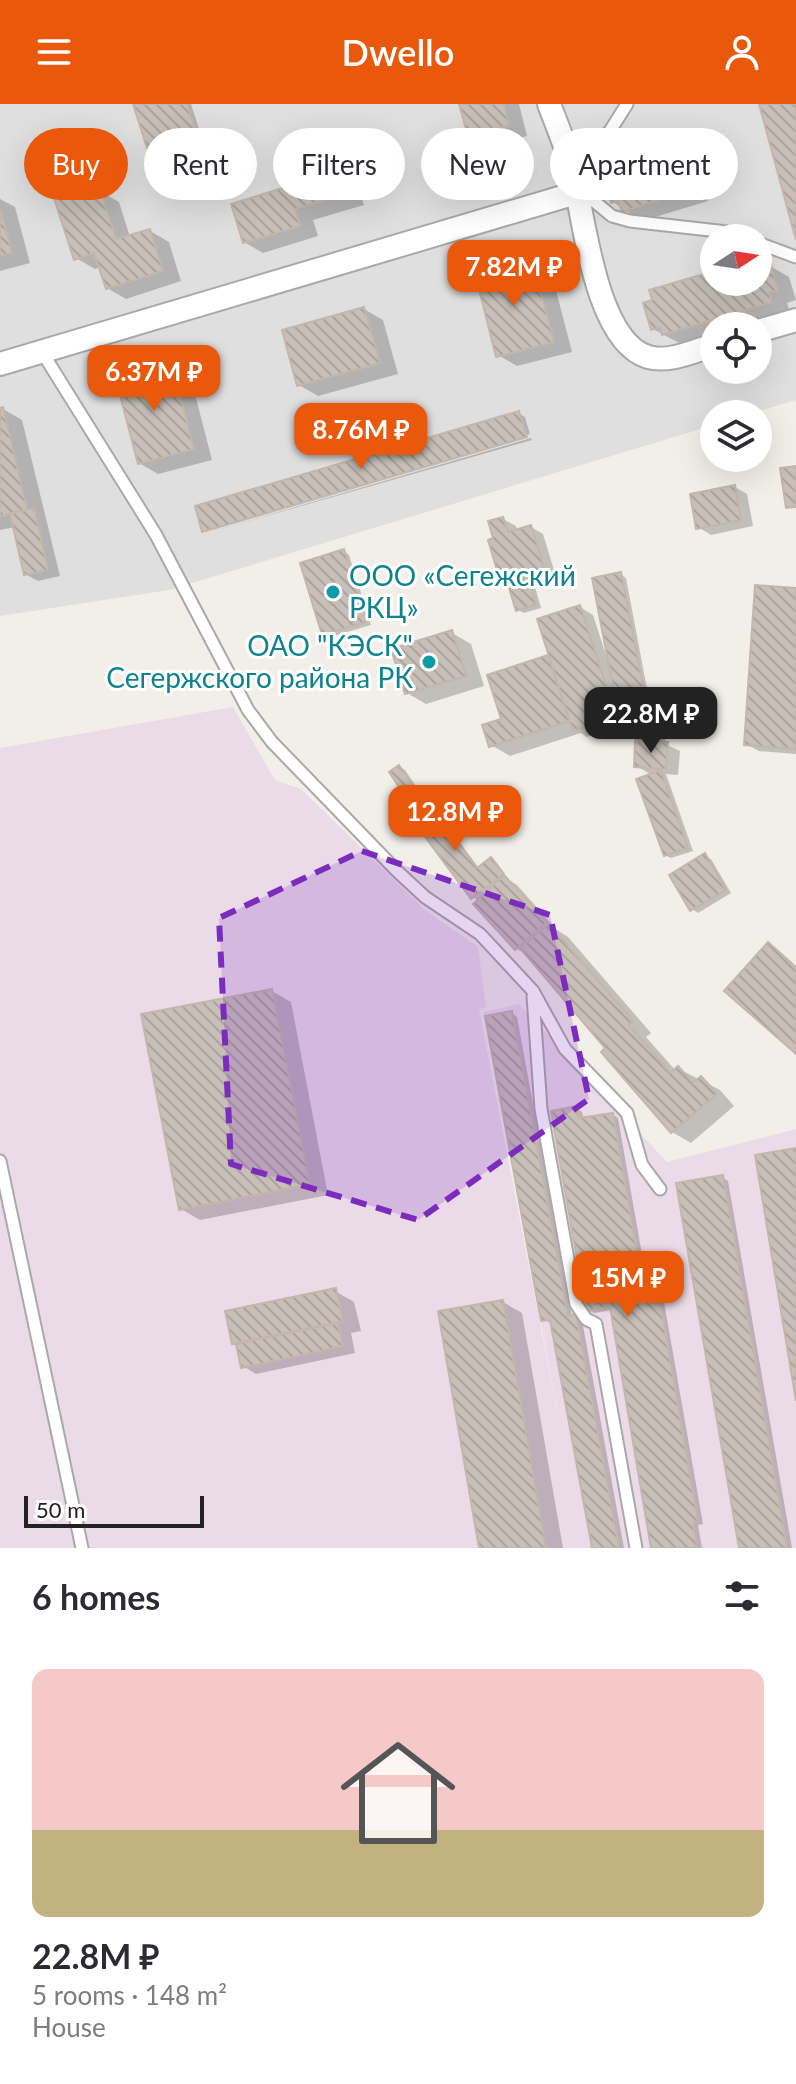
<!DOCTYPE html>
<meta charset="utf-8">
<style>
:root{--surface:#fff;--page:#f7f7f7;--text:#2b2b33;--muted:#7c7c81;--line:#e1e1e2;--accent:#ea580c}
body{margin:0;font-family:Lato,sans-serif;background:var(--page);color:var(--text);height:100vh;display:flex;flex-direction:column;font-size:30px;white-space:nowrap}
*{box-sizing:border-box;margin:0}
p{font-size:26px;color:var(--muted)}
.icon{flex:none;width:44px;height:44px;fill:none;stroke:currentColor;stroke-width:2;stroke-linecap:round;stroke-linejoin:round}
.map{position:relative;height:1444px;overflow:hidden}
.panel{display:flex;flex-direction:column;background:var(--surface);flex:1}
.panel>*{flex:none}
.top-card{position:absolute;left:24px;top:24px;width:748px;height:72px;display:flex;gap:16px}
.needle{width:52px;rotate:78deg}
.fabs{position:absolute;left:700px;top:120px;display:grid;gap:16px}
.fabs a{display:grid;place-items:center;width:72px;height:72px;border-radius:50%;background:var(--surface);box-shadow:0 8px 32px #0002;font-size:40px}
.scale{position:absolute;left:24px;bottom:20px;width:180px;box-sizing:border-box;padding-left:8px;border:4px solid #222;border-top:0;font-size:22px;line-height:28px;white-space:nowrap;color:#222;-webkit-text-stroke:6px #fff;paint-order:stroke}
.price{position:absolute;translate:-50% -68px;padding:0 18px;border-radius:16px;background:var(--accent);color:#fff;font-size:26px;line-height:52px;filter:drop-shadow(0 2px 4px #0008)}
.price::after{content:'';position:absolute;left:50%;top:48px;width:24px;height:18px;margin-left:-12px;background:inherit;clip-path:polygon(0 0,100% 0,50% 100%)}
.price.current{background:#222;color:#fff}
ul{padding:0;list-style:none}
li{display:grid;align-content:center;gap:16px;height:424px;padding:0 32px}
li+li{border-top:2px solid var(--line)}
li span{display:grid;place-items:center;height:248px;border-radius:16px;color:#555}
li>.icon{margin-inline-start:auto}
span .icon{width:144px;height:144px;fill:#fffc;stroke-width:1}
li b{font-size:34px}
h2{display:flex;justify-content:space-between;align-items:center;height:96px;padding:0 32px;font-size:34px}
.pill{padding:0 28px;border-radius:36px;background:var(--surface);box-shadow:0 8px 32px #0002;font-size:28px;line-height:72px}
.pill.current{background:var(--accent);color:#fff}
header{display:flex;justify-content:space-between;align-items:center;height:104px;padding:0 32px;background:var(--accent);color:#fff;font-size:36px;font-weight:600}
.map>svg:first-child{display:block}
</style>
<header><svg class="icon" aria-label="menu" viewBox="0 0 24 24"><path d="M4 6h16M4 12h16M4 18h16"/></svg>Dwello<svg class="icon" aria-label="person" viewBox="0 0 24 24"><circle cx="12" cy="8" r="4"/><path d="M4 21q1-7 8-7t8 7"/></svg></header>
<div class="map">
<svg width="796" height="1444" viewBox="0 0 796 1444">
<defs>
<pattern id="building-back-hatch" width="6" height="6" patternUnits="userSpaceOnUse" patternTransform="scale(2)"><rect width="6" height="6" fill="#c7bfb8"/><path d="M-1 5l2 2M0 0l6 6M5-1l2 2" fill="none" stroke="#aba49e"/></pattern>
</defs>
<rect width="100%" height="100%" fill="#f2efe9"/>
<path fill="#e0dfdf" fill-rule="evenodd" d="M0,0h796v296l-47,14h-35v11l-545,165 -169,26zM714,134h44v44h-44zM714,222h44v44h-44z"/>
<path fill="#ebdbe8" d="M233,603l42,73 26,9 124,121 53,37 8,60 -7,2 82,422 -78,-419 36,-8 148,158 129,-33v419h-796v-800z"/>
<path fill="#0003" d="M135,0h56l17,53 -47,15 -5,-3z
M461,0h58l8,32 -16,4 11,37 -56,16 -19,-11 22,-48z
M676,42l29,18 7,24 -7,3 3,10 -66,20 -29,-19z
M332,48l19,11 13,42 -51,15 5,16 -55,17 -19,-11 44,-53z
M77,86l9,5 14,-4 19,11 11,35 20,-6 19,11 12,39 -55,18 -19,-11 -6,-21 -6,2 -19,-11z
M0,95l15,8 15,56 -30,8z
M758,155l31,18 7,23 -9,3 3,9 -45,14h-31v9l-31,10 -30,-16 61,-56v9h44z
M532,156l19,11 21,81 -55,14 -19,-11z
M364,205l19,11 15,54 -80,22 -19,-11z
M171,260l19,11 22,85 -54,14 -19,-11z
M3,305l19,11 38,156 -22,5 -13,-7 -10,-47 -15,3v-120z
M519,309l6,4 5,17 -326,97 -7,-24z
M531,334l1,2 -325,93z
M735,383l12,7 6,32 -42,9 -13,-8z
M503,415l13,7 1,5 14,-4 12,7 14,46 -22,7 6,21 -17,5 -6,-3 -6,-20 -8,-4 -9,-46z
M344,447l5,4 22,70 -41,12 -6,-3z
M620,470l6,4 21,111 -28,6 9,29 -41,13 -6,-4 -71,23 -19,-11 13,-25 44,-63 4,3 28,-53 13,8 14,43 2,-1z
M796,486v164l-37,-3 -13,-7z
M452,529l19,11 13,42 -58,18 -19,-11z
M707,608l6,3 -7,19 -44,-14z
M660,626l6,3 -1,11 15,7 -2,24 -12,-1 27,77 -22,7 -6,-3 -13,-80 -16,-9 10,-23 -9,-5z
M400,663l5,3 23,34 5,3 46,61 12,-8 6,3 10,16 10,6 40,45 11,7 83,96 -5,4 30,34 3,-2 41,21 14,16 -43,37 -19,-11 -64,-84 -79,-92 -12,-7 -38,-48 -6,-4 -51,-89 -2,-4 -3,2 -5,-3z
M705,752l6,3 20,34 -33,20 -6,-4z
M272,887l19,11 37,193 -128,25 -19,-11z
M512,909l5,4 55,300 10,3 42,228h-30l-42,-225 -9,-3z
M576,1004l6,4 2,8 29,-5 5,3 32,182 9,-1 5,3 39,222 -5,1 4,23h-49l-41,-238 -18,3 -6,-3z
M722,1073l6,4 64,367h-51z
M335,1187l19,11 7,29 -10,2 4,20 -99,21 -13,-8 -5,-21 -4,-3z
M503,1198l19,11 41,235h-82z"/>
<path fill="url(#building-back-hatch)" stroke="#c4b6ab" stroke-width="2" d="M133,0h54l16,50 -49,16z
M459,0h45l5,21 -16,5 11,37 -59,16 -12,-41 34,-9z
M759,0h37v136z
M676,40l3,9 7,-2 8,27 -7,2 3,10 -68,22 -4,-11 -7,2 -8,-26 7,-2 -3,-10z
M333,46l13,44 -51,15 5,17 -57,17 -12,-39 55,-17 -7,-22z
M77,84l3,7 20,-6 16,50 34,-10 13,42 -57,18 -12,-36 -20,7 -21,-65z
M0,105l12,44 -12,3z
M758,153l3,10 10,-3 7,26 -9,3 3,9 -110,33 -2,-8 -9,3 -8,-27 9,-3 -3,-10 65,-19v11h44z
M532,154l22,84 -58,15 -21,-84z
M364,203l16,56 -83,23 -15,-56z
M171,258l23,87 -56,15 -23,-88z
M3,303l24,102 -27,7v-108z
M519,307l8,26 -325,95 -7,-26z
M796,362v41l-10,1 -6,-40z
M735,381l6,35 -45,9 -6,-35z
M34,404l14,62 -24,5 -14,-61z
M503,413l5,15 23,-7 15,49 -44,13 -14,-47 5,-2 -5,-17z
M344,445l22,73 -44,13 -22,-72z
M621,468l22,114 -29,6 -22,-114z
M529,477l7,24 -20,6 -7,-23z
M755,481l41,3v161l-52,-4z
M580,501l36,112 -43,14 -36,-112z
M452,526l14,46 -61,18 -14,-45z
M548,551l21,66 -80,26 -7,-22 19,-6 -14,-44z
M662,591l46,15 -8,23 -46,-16z
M636,622l24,2v12l-25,-1z
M635,637l33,1 -2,27 -32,-2z
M399,661l26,38 -6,4 -4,-6 -5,3 -21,-32z
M661,666l27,78 -24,8 -28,-77z
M428,697l49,67 14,-11 13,17 -33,25 -62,-84z
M705,749l21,37 -36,21 -21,-36z
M504,771l43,47 -32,28 -42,-46z
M549,820l84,97 -4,4 41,48 8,-7 15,17 8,-7 16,18 -46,39 -70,-81 4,-4 -85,-100z
M768,838l28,25v87l-72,-63z
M272,885l38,195 -131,26 -38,-196z
M512,907l56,305 8,-2 43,234h-27l-42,-228 -9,1 -56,-305z
M577,1002l2,12 34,-5 32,186 14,-3 39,226h-5l4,26h-46l-41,-241 -24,4 -35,-200z
M796,1044v253l-41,-246z
M723,1071l64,373h-48l-63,-365z
M336,1184l7,33 -111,23 -7,-33z
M503,1196l43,248h-67l-41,-237z
M338,1219l5,23 -102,22 -5,-24z"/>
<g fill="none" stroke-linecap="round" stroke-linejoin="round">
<g stroke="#a9a9a9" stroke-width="15">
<path id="service" d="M572,63l38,-36 17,-27
M577,89l18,9 17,14 18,5 97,11 17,6
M758,139l38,14
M42,248l114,183 92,175 24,32 125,129 28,26 55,37 53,57 32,58 62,64 15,52 18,24
M533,892l8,113 35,195 10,15 10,5 40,224
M0,1057l82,387"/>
</g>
<g stroke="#a9a9a9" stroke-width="26">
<path id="minor" d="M549,0c8,21 17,43 23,64 12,48 23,173 76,189 21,6 46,-6 66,-12
M758,227l38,-11
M0,260l576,-171"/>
</g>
<use href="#service" stroke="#fff" stroke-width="11"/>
<use href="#minor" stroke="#fff" stroke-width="22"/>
</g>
<path fill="#7b2cbf" fill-opacity="0.2" stroke="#7b2cbf" stroke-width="6" stroke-dasharray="16 10" stroke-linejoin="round" d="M362,747l188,64 39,184 -171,121 -187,-56 -12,-246z"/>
<g fill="#0f9aa8" stroke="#fff" stroke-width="3">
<circle cx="333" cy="488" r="8"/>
<circle cx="429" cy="558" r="8"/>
</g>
<g text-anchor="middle" stroke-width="6" stroke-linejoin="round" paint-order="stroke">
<g font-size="28" fill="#0d838f" stroke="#fff" text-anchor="start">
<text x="349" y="482">ООО «Сегежский<tspan x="349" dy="32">РКЦ»</tspan></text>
<text x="413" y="552" text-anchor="end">ОАО "КЭСК"<tspan x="413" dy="32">Сегержского района РК</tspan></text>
</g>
</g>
</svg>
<div class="fabs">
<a><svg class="needle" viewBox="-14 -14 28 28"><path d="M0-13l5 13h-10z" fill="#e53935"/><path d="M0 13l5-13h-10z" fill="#7c7c81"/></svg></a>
<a><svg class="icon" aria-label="locate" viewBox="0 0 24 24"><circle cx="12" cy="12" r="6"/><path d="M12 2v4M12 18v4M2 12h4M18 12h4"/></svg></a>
<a><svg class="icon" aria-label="layers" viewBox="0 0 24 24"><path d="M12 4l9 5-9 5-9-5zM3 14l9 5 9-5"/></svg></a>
</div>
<div class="scale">50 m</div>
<b class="price" style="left:514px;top:204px">7.82M ₽</b>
<b class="price" style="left:154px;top:309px">6.37M ₽</b>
<b class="price" style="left:361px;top:367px">8.76M ₽</b>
<b class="price current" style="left:651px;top:651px">22.8M ₽</b>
<b class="price" style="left:455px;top:749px">12.8M ₽</b>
<b class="price" style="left:628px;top:1215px">15M ₽</b>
<div class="top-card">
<a class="pill current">Buy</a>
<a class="pill">Rent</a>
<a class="pill">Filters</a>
<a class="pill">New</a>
<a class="pill">Apartment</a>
</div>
</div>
<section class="panel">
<h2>6 homes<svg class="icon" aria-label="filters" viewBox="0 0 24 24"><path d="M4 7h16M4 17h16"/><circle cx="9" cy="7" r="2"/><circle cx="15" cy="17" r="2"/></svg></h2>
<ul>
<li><span style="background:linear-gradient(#f6c9c9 65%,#c2b280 0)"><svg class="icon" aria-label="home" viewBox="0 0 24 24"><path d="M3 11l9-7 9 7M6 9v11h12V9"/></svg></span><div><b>22.8M ₽</b><p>5 rooms · 148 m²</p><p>House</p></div></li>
</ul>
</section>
